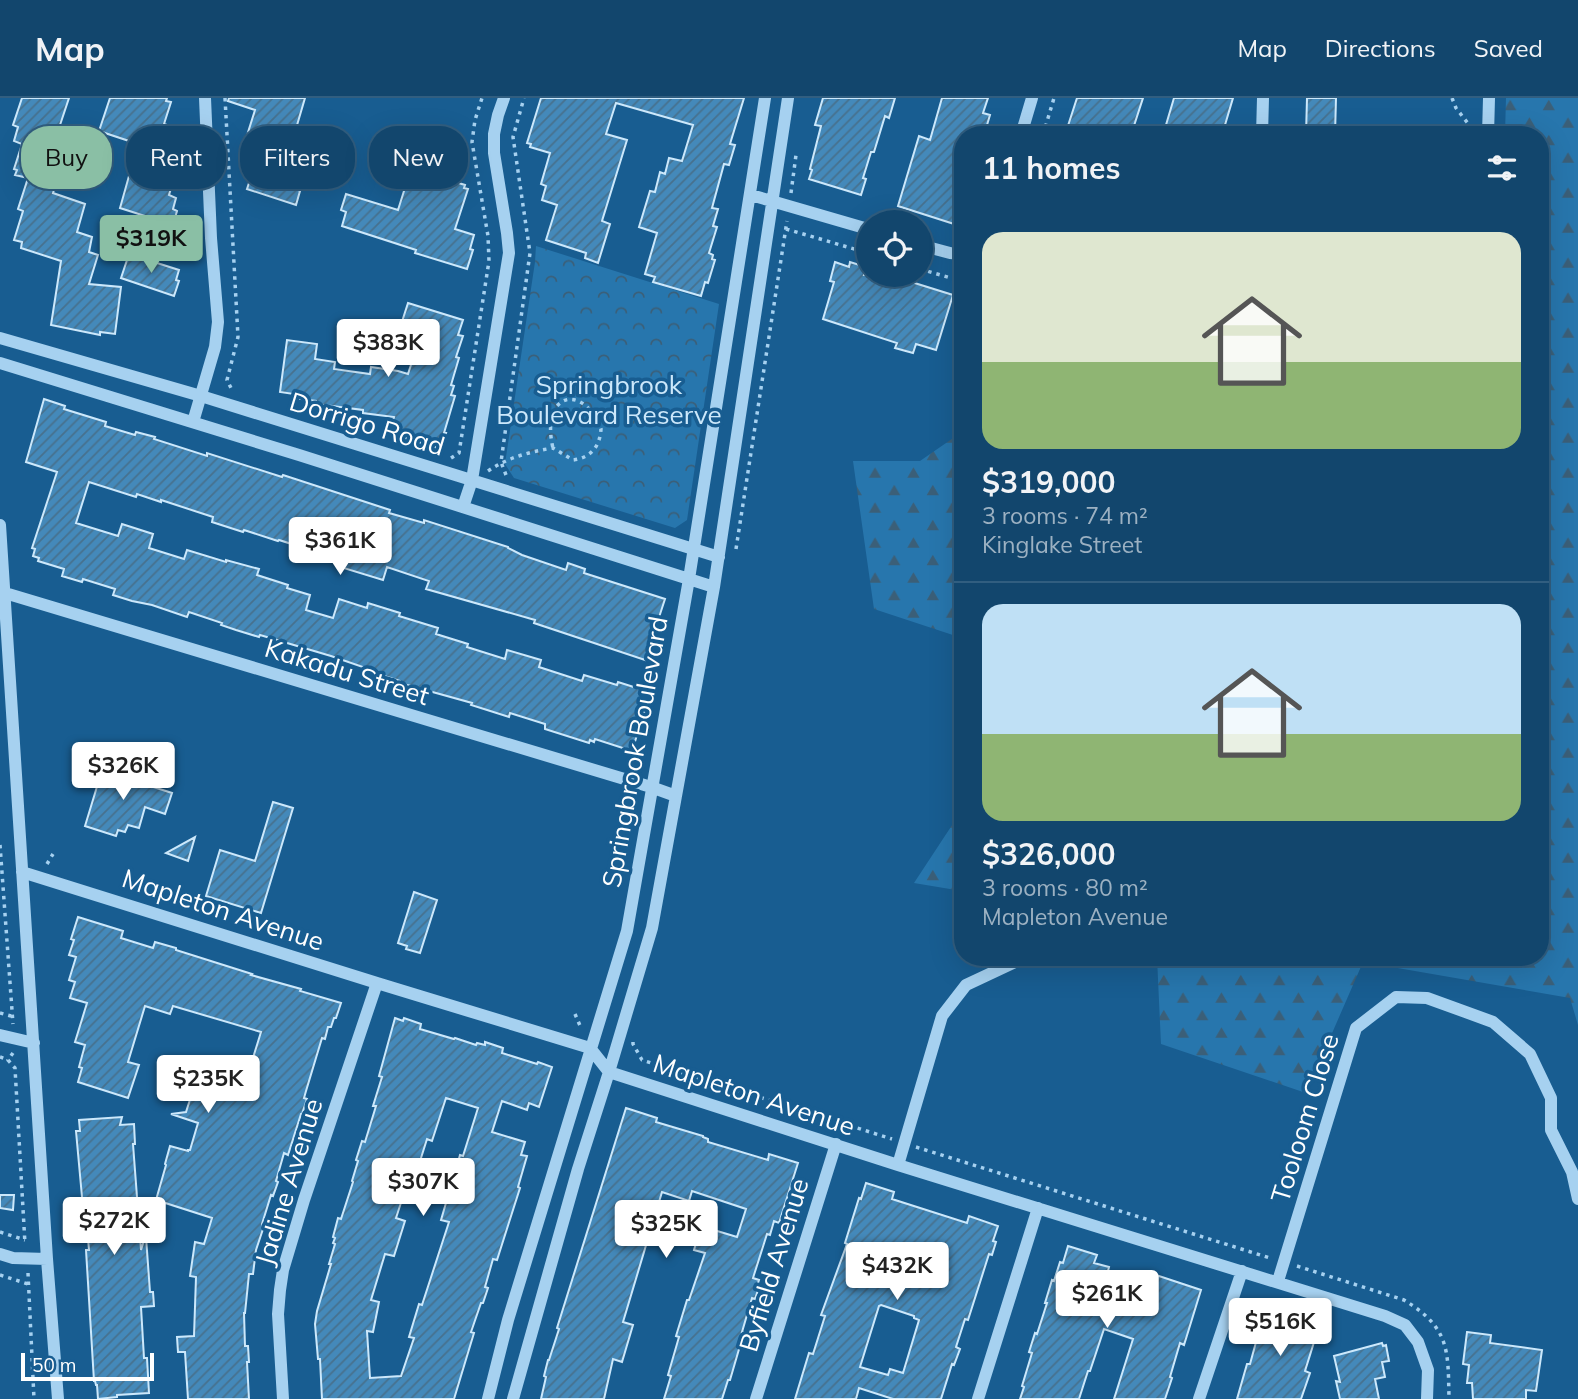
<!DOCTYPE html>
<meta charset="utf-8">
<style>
:root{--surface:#12466d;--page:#1b4d72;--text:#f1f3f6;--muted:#9cb1c2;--line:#315e80;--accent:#8abfa5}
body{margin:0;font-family:Mulish,sans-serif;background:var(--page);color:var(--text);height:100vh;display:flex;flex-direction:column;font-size:26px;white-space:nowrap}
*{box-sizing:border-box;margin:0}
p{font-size:23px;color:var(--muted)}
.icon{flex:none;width:38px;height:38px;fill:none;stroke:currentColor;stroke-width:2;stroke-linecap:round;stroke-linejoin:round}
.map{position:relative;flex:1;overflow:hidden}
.panel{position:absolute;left:954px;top:28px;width:595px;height:840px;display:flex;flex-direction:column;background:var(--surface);border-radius:28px;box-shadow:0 7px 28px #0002,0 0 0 2px var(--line)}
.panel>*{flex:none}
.top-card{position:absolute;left:21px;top:28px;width:665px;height:63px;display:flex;gap:14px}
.tools{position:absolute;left:856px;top:112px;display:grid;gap:14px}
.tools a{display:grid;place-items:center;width:77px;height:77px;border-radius:50%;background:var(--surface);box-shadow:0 7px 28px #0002,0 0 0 2px var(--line);font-size:35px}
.scale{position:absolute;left:21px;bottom:18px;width:133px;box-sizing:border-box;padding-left:7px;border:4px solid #fff;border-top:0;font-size:19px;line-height:24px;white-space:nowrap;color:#fff;-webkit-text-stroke:5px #185d91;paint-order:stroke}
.price{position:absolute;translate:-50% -60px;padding:0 16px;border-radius:7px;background:#fff;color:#222;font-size:23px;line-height:46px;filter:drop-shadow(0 2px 4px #0008)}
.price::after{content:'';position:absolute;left:50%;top:42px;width:21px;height:16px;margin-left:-10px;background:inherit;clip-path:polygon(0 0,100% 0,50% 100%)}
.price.current{background:var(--accent);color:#111}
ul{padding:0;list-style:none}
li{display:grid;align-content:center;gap:14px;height:371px;padding:0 28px}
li+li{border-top:2px solid var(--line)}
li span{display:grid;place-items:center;height:217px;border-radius:21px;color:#555}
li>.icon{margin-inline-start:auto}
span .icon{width:126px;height:126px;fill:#fffc;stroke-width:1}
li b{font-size:30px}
h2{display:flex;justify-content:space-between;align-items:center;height:84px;padding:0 28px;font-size:30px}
.tag{padding:0 24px;border-radius:28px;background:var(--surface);box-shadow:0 7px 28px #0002,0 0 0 2px var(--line);font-size:24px;line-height:63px}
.tag.current{background:var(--accent);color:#111}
header{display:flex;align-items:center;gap:42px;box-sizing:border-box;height:98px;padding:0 35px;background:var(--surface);border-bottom:2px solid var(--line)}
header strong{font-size:33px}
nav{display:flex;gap:38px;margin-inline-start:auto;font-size:24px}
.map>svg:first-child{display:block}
</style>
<header>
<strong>Map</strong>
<nav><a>Map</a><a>Directions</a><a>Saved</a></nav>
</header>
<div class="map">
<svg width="1578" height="1301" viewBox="0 0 1578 1301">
<defs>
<pattern id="forest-firs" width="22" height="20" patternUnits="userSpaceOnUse" patternTransform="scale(1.75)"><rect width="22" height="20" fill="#2776ad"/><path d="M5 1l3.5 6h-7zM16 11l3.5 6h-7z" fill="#3b5f78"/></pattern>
<pattern id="park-crowns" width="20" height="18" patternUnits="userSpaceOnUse" patternTransform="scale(1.75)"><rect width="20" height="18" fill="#2776ad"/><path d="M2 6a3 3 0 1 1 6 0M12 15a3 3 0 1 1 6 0" fill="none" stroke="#3b5f78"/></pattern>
<pattern id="building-hatch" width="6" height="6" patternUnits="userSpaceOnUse" patternTransform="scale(1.75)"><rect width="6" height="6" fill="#4489ba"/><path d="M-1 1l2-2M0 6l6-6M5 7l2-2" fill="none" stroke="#47718e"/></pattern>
</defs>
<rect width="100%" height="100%" fill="#185d91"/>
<path fill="url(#forest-firs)" d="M1506,0h72v927l-8,-27 -207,-36 -57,131 -145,-49 -4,-87h383v-822h-35z
M962,334v206l-88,-29 -21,-148h67z
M962,712v81l-48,-8z"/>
<path fill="url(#park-crowns)" d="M536,148l183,58 -32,216 -12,8 -161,-50 -9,-14 30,-202z"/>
<path fill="url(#building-hatch)" stroke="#cce8fb" stroke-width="2" fill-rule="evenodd" d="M22,0h47l-9,27 18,6 -8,25 -5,-1 -12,38 32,11 -8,28 15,5 -3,15 9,3 -9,29 32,3 -6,47 -15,-2v3l-49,-10 10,-64 -40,-13 1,-6 -8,-2 9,-29 -5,-2 10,-31 -13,-3 2,-5 -3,-1 8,-25 -8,-3 4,-14 -5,-2z
M110,0h57l-1,3 5,1 -7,22 6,2 -3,10 3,1 -8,24 12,4 -3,9 4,1 -6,20 7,3 -3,11 4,2 -4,14 -53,-17 18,-64 -39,-13z
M229,0h76l-10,34 11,3 -13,41 8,3 -3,11 2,1 -4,14 -49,-16 12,-36 -14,-4 1,-4h-2l11,-35 -27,-9z
M541,0h203l-14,46 5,1 -6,20 -5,-1 -12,44 6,1 -5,17 4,1 -8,26 4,2 -1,4 3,1 -7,23 -3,-1 -4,14 -48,-14 2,-5 -10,-3 12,-41 -18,-6 11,-36 5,1 5,-20 5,2 4,-16 13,3 11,-36 -77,-22 -10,31 21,6 -25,81 8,3 -12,39 -13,-5 1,-5 -40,-13 11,-35 -15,-5 4,-14 -5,-2 9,-31 -20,-6 1,-3 -4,-1z
M823,0h72l-6,20 -4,-2 -11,36h-3l-8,26 3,1 -5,16 -52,-16 3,-9 -2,-1 11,-43 -6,-1z
M942,0h46l-5,15 7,2 -6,20h-22v71l-8,18 -56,-18 21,-70 11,4z
M1077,0h66l-12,37h-66z
M1174,0h59l-11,37h-59z
M1307,0h29l-1,37h-29z
M405,29l34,11 1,-3 21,6 -12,39 16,5 -1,3 4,1 -13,40 19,6 -4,14 3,1 -6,19 -52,-16 1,-3 -74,-24 4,-14 -5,-2 5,-16 52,16 17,-54h-2l2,-6 -15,-5z
M129,156l50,16 -3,10 3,1 -5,15 -53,-18z
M835,164l14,5 1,-5 16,5 -2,8h25l64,20 -17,55 -20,-6 -3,9 -18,-5 2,-5 -74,-24 11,-37 -4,-1z
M408,205l55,17 -5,15 5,1 -7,21 3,1 -8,27 3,1 -3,9 4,1 -11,37h2l-5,16 -52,-16 5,-16 -31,-4v-3l-47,-6v-3l-23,-3 1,-4 -14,-2 7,-52 30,4 -2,15 20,3 -1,7 36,5 1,-7 27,4 10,3 12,-37 -21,-6z
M44,301l21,7 -1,3 42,13 -1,4 30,9 1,-3 19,5 -1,2 53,17v-3l75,24 1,-2 107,35 -1,3 35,10v-3l84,27v1l14,7 44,15 2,-7 17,6 -1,4 81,26 -20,61 -111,-37 1,-3 -109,-31 3,-8 -42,-14 -4,13 -46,-14 1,-2 -10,-4 1,-4 -50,-16 -1,1 -34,-11 -1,2 -31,-10 1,-5 -52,-17v2l-24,-8 -1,3 -47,-15 -13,41 42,13 4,-12 31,10 -4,14 35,11 3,-9 39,12v-2l33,9 -2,6 31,10 -1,3 23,7 -4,15 27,8 6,-19 28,9 1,-5 32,10 -1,3 39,12 -2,6 32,10 -1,3 38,12 2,-9 34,10 -2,7 43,14 2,-6 33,10 1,-3 22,7 -1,5 10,3 -17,54 -37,-12 -1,3 -4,-2 -1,3 -44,-14v-5l-35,-11 -1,4 -25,-8 -13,-4 1,-2 -72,-20v-2l-38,-12 1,-2 -32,-11 -71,-21 -1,2 -23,-7 -15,-5 1,-2 -33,-11 -2,5 -35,-12 -20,-4 -19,-6 2,-6 -32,-10 -1,3 -20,-6 2,-7 -26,-8 1,-3 -6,-2 2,-7 -3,-1 25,-76 -31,-10z
M108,667l9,3 5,9 50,16 -7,21 -20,-7 -6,21 -11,-3 -3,7 -7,-2 -2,6 -31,-10 14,-46 -2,-1 2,-9z
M273,704l20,6 -32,105 -55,-17 14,-46 35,11z
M195,739l-7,24 -22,-8z
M414,794l23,8 -17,53 -14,-4 1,-3 -9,-3z
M78,819l45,14 -2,7 32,10 2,-6 21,6v2l76,24 -1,1 50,14 -1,2 41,12 -5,15h-2l-3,9h-3l-3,12 -3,-1 -16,53 -2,7 3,1 -5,15h-1l-13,41 -4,-2 -8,28 2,1 -5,14 -2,-1 -9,29 1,5 -7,21 -3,24h-4l-4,39h-1l1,33h3l1,16h-2l2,37h-61l-3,-47h-7l-1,-15 17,-1 2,-59 -6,-1 5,-34 9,2 8,-26 -56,-18 10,-35 -1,-1 5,-18 18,5v-1h2l8,-27 -27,-9 15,-2 17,-53 45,15 13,-42 -88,-26 -3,8 -25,-8 -17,56 11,3 -11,33 -50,-16 4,-14 -3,-1 6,-22 -10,-3 12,-39 -17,-5 5,-16 -6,-2 7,-23 -7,-2 5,-15 -3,-1z
M395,920l8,3 1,-3 17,6 -1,5 34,10 1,-1 21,7 1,-2 8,2v-3l18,6 -1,5 35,11 1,-2 14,5 -13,40 -10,-4 -2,7 -25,-9 -10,31 33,10 -4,13 6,1 -9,31 2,1 -23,72 -4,-1 -8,28 3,1 -5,15h-2l-10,29 3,1 -20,66h-132l-2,-40h-2l-3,-35 2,-13 14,-47h-2l6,-20 -2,-1 2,-5 -2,-1 5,-19 3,1 12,-37 -1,-1 6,-20 -2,-1 6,-19 3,1 11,-36h-3l9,-29 -3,-1zM446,1000l32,10 -15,48 -3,-1 -19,65 8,2 -27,83 -3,-1 -10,33 5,1 -13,38 -31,2 -3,-47 6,1 6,-30 -8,-2 14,-46 9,2 11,-35 -9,-3 14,-43 5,2 12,-38 5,2z
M626,1010l31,10 -1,4 47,14v1l5,2v3l60,18 1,-6 29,9 -19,60 -5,-2 -4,14 -3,-1 -14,44 6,2 -2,6 2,1 -4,12 -3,-1 -10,34h2l-14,48h-2l-6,19h-58l7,-23 -3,-1 11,-38 -3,-1 11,-36h2l16,-47 -11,-3 4,-14 3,1 3,-10 33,10 9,-28 -54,-18 -3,10 -27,-9 -39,130 10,3 -11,37 -9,-3 -9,40h-63l5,-22 -2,-1 4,-16h1l10,-31 -2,-1z
M122,1019l-2,8 14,-1 1,20h-2l8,106 4,-13h1l4,55h3l1,14 -13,1 3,51h3l2,35 -32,2v2l-19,2 -1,-14h-1l-1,-4h-1l-8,-131h3l-3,-32 -2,1 -8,-88h4l-1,-11z
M866,1085l28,9 -2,7 75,24 2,-7 29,10 -5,15 3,1 -4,13 -3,-1 -21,66 -3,-1 -9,28 4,2 -6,16 -2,-1 -11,35h-48l-34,-11 -3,11h-61l14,-46 4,1 12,-38 -4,-1 26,-71 -2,-1 14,-45 2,1zM881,1207l33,11v2l5,2 -16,53 -13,-4 -2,6 -28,-8 19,-61z
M0,1097h14l-1,15 -13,-2z
M1068,1148l29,9 -3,8 15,4 -1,4 42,13 3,-10 48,16 -17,55 -4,-2 -10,34 2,1 -7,21h-51l19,-60 -29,-10 -14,42h-2l-9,28h-59l4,-12 -2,-1 10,-33 -3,-1 6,-19 2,1 10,-31h-2l7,-23 2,1 6,-19 3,1z
M1269,1211l51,14 -15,48 5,2 -9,26h-64l10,-35h3l14,-51 3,1z
M1467,1234l24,3 -1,8 52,7 -6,41 -10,-1v9h-53l-1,-16h-5l2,-18 -6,-1z
M1382,1245l1,3 3,-1 3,16 -7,1 3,15 -10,2 4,20h-39l-4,-18 4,1 -6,-26z"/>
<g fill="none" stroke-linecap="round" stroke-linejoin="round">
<path stroke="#a6d1f0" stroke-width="3.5" stroke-dasharray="3.5 5" stroke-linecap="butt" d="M225,0l13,239 -11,43 6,12
M1452,0l4,10 17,22
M1043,37l11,-37
M791,95l5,-38
M786,131l82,24
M920,171l31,9 11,2
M451,360l8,-5 30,-192 -1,-25 -16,-94 3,-22 7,-22
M488,373c21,-14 41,-19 65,-23l20,12c18,-2 27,-14 28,-31 -19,-48 -61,-35 -48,19
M506,377l-5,-13 29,-209 -17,-116 11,-39
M736,451l51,-328
M623,717l12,-12
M0,747l13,179
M47,766l6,-10
M0,915l11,3
M575,916l6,14
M633,944v2l9,16 250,79
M13,955l-5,7 7,8 10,176
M0,959l8,3
M916,1049l354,111
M0,1134l25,8
M1297,1168l107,34c46,28 44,50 45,99
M28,1175l6,126
M0,1177l28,9"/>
<path stroke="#a6d1f0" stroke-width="12" d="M1021,37l11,-37
M1262,37l1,-37
M1488,37l1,-37
M751,97l117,34
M920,147l30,8 12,1
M0,240l201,58 518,161
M0,265l299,92 415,132
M193,324l22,-75 3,-25 -7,-84 -6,-140
M463,409l9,-27 37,-227 -2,-20 -13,-80v-19l4,-19 6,-17
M0,427l47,734 11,140
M1,491l4,4 646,194 25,9
M22,774l355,111 213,65 19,24 289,93 487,151 20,9 13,17 10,28 -1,29
M0,937l34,8
M898,1067l44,-149 24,-31 60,-28
M0,1156l13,4 34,1
M1278,1183l78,-253 40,-31 31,1 66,24 37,32 21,44v32l21,42 6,27
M283,1301l-5,-85 2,-24 3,-20 21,-70 73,-217
M488,1301l20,-79 119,-389 62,-352 76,-481
M513,1301l65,-230 31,-97 43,-144 62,-341 74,-489
M756,1301l80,-255
M978,1301l60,-191
M1199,1301l43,-128"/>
</g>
<g text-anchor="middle" stroke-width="7" stroke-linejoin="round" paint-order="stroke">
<g font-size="26" fill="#cce8fb" stroke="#185d91">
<text x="609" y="296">Springbrook<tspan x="609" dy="30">Boulevard Reserve</tspan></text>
</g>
<g font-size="26" fill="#fff" stroke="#185d91">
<text transform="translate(367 326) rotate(17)" y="9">Dorrigo Road</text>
<text transform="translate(347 574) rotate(17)" y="9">Kakadu Street</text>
<text transform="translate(635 654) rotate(-80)" y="9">Springbrook Boulevard</text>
<text transform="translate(223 812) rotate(18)" y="9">Mapleton Avenue</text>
<text transform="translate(754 997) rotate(18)" y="9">Mapleton Avenue</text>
<text transform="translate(1305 1020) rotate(-73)" y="9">Tooloom Close</text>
<text transform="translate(289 1084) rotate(-73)" y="9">Jadine Avenue</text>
<text transform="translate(774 1167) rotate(-73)" y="9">Byfield Avenue</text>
</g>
</g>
</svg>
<div class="tools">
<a><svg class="icon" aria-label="locate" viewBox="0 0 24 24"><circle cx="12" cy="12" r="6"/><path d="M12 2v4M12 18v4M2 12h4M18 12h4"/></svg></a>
</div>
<div class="scale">50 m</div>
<b class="price current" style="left:151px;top:177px">$319K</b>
<b class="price" style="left:388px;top:281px">$383K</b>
<b class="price" style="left:340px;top:479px">$361K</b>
<b class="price" style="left:123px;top:704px">$326K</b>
<b class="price" style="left:208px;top:1017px">$235K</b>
<b class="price" style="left:423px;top:1120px">$307K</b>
<b class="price" style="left:114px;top:1159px">$272K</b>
<b class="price" style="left:666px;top:1162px">$325K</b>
<b class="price" style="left:897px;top:1204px">$432K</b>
<b class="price" style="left:1107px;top:1232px">$261K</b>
<b class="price" style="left:1280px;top:1260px">$516K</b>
<div class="top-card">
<a class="tag current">Buy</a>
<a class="tag">Rent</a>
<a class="tag">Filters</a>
<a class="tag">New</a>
</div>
<section class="panel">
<h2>11 homes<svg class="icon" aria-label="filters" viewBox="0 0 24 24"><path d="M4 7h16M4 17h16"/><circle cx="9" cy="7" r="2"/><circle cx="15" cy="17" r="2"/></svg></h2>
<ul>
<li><span style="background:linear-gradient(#dfe7d0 60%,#8fb573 0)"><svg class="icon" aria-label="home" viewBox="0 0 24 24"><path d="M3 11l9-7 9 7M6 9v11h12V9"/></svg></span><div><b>$319,000</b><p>3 rooms · 74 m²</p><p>Kinglake Street</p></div></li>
<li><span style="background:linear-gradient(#bfe0f5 60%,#8fb573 0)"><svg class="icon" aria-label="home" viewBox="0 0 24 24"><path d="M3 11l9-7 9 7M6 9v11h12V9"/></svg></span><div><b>$326,000</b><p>3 rooms · 80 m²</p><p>Mapleton Avenue</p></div></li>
</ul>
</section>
</div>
